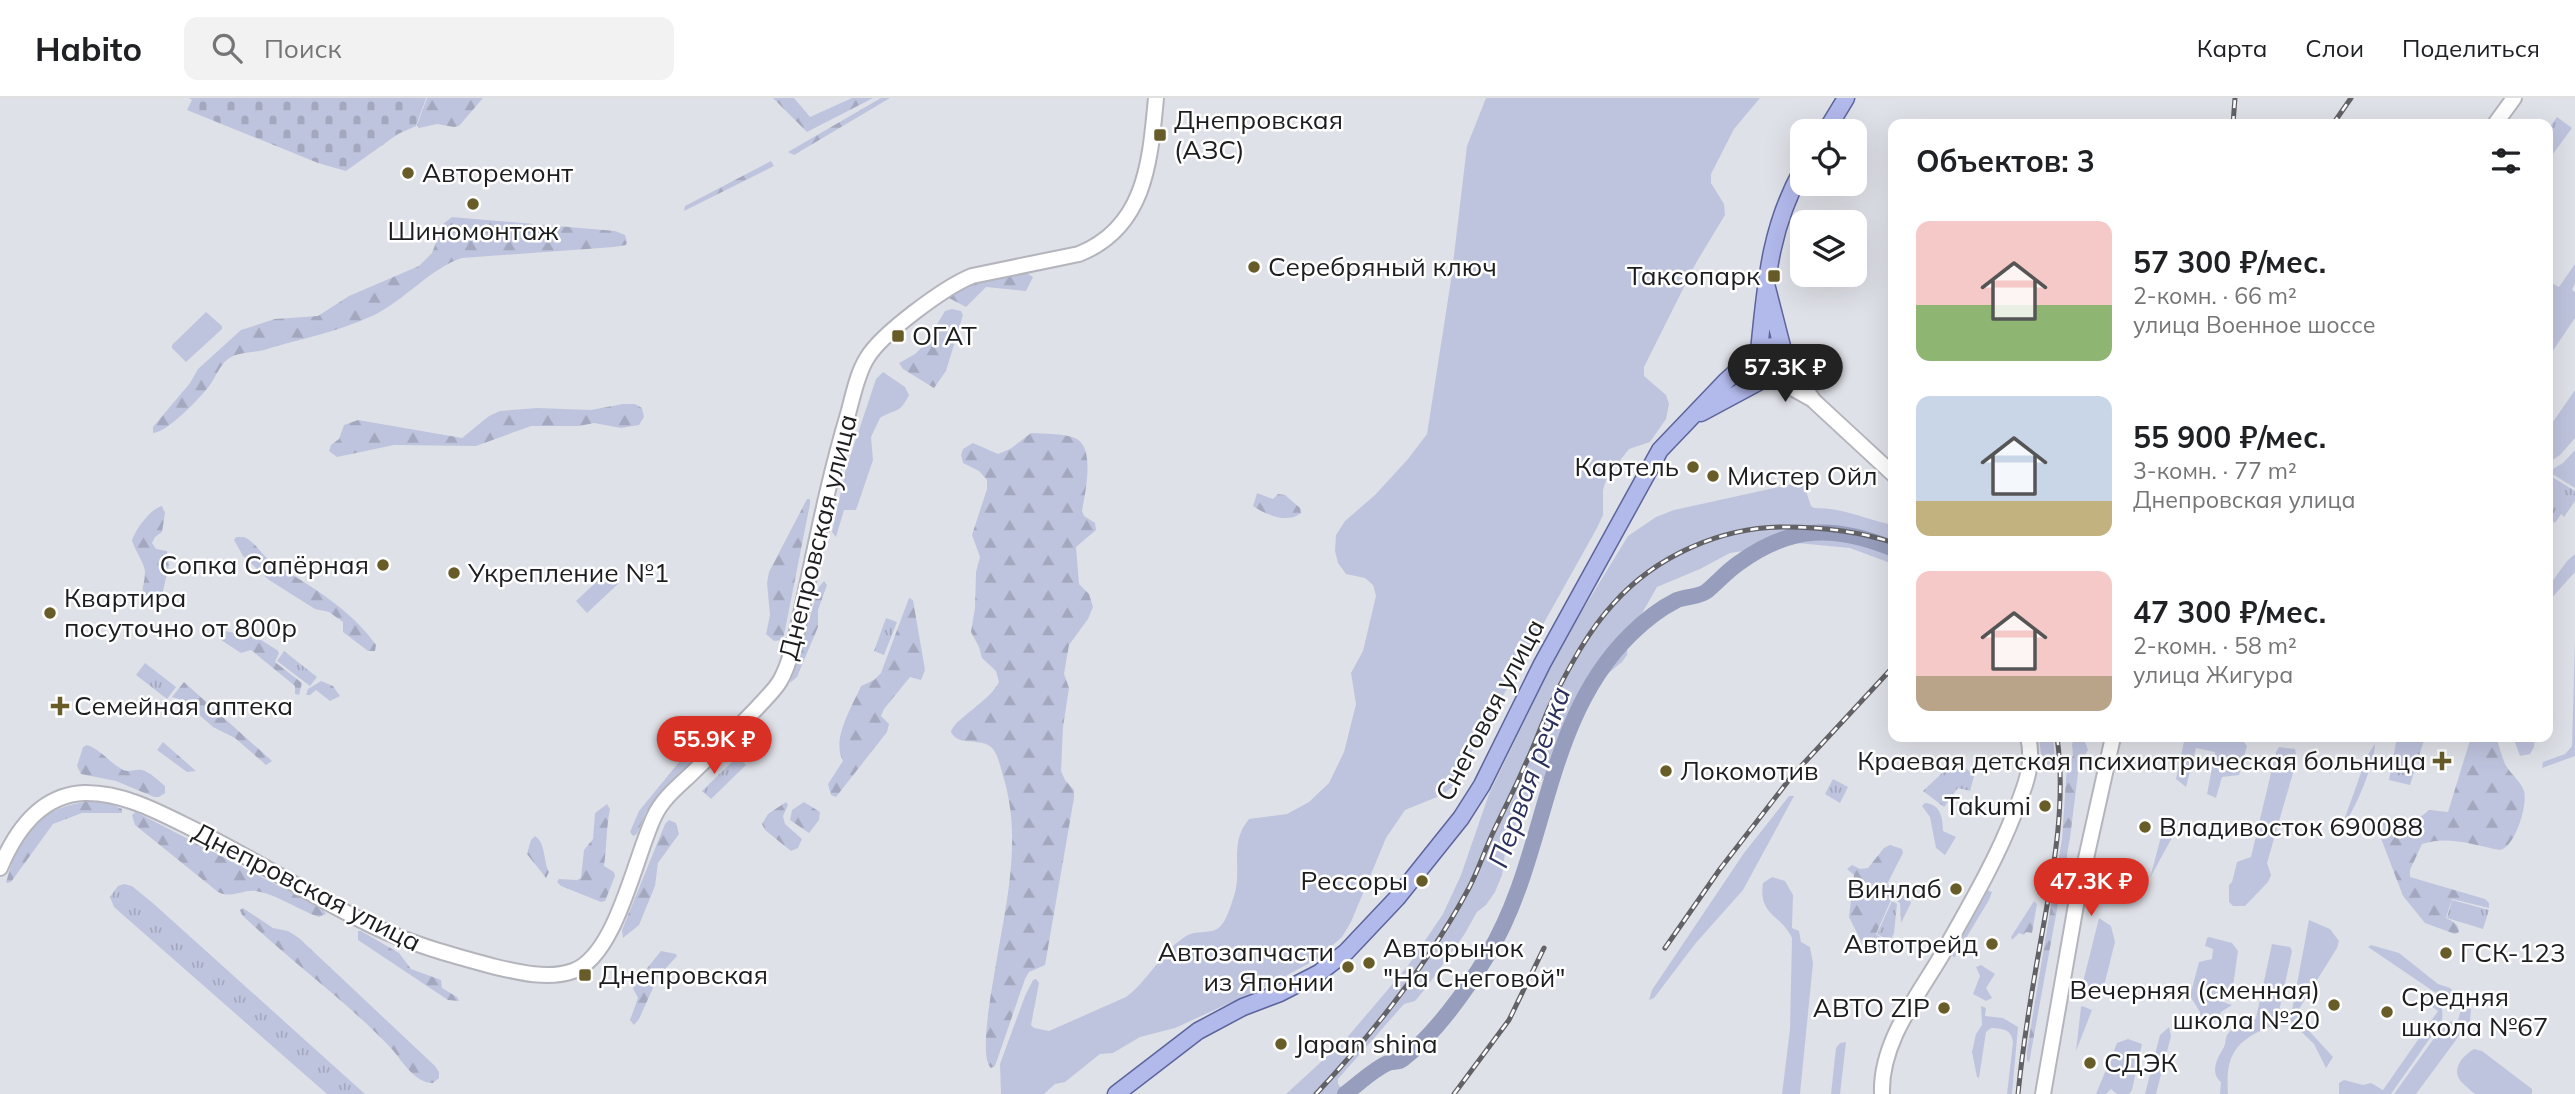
<!DOCTYPE html>
<html lang="ru">
<meta charset="utf-8">
<style>
:root{--surface:#fff;--page:#f2f2f2;--text:#202124;--muted:#757577;--line:#e0e0e0;--accent:#d93025}
body{margin:0;font-family:Mulish,sans-serif;background:var(--page);color:var(--text);height:100vh;display:flex;flex-direction:column;font-size:26px;white-space:nowrap}
*{box-sizing:border-box;margin:0}
p{font-size:23px;color:var(--muted)}
.icon{flex:none;width:38px;height:38px;fill:none;stroke:currentColor;stroke-width:2;stroke-linecap:round;stroke-linejoin:round}
.map{position:relative;flex:1;overflow:hidden}
.side{position:absolute;left:1888px;top:21px;width:665px;height:623px;display:flex;flex-direction:column;background:var(--surface);border-radius:14px;box-shadow:0 7px 28px #0002}
.side>*{flex:none}
.buttons{position:absolute;left:1790px;top:21px;display:grid;gap:14px}
.buttons a{display:grid;place-items:center;width:77px;height:77px;border-radius:14px;background:var(--surface);box-shadow:0 7px 28px #0002;font-size:35px}
.price{position:absolute;translate:-50% -60px;padding:0 16px;border-radius:24px;background:var(--accent);color:#fff;font-size:23px;line-height:46px;filter:drop-shadow(0 2px 4px #0008)}
.price::after{content:'';position:absolute;left:50%;top:42px;width:21px;height:16px;margin-left:-10px;background:inherit;clip-path:polygon(0 0,100% 0,50% 100%)}
.price.on{background:#222;color:#fff}
ul{padding:0;list-style:none}
li{display:flex;align-items:center;gap:21px;height:175px;padding:0 28px}
li span{display:grid;place-items:center;flex:none;width:196px;height:140px;border-radius:14px;color:#555}
li>.icon{margin-inline-start:auto}
span .icon{width:84px;height:84px;fill:#fffc;stroke-width:1}
li b{font-size:30px}
h2{display:flex;justify-content:space-between;align-items:center;height:84px;padding:0 28px;font-size:30px}
header{display:flex;align-items:center;gap:42px;box-sizing:border-box;height:98px;padding:0 35px;background:var(--surface);border-bottom:2px solid var(--line)}
header strong{font-size:33px}
nav{display:flex;gap:38px;margin-inline-start:auto;font-size:24px}
.search{width:490px;height:63px;background:var(--page);display:flex;align-items:center;gap:18px;box-sizing:border-box;padding:0 24px;border-radius:14px;color:var(--muted);font-size:26px}
.map>svg:first-child{display:block}
</style>
<header>
<strong>Habito</strong>
<div class="search"><svg class="icon" aria-label="search" viewBox="0 0 24 24"><circle cx="10" cy="10" r="6"/><path d="M15 15l6 6"/></svg>Поиск</div>
<nav><a>Карта</a><a>Слои</a><a>Поделиться</a></nav>
</header>
<div class="map">
<svg width="2575" height="996" viewBox="0 0 2575 996">
<defs>
<pattern id="forest-firs" width="22" height="20" patternUnits="userSpaceOnUse" patternTransform="scale(1.75)"><rect width="22" height="20" fill="#bfc4de"/><path d="M5 1l3.5 6h-7zM16 11l3.5 6h-7z" fill="#a4a8be"/></pattern>
<pattern id="cemetery-stones" width="16" height="16" patternUnits="userSpaceOnUse" patternTransform="scale(1.75)"><rect width="16" height="16" fill="#bfc4de"/><path d="M2 7V4a2 2 0 0 1 4 0v3zM10 15v-3a2 2 0 0 1 4 0v3z" fill="#a4a8be"/></pattern>
<pattern id="park-tufts" width="24" height="20" patternUnits="userSpaceOnUse" patternTransform="scale(1.75)"><rect width="24" height="20" fill="#bfc4de"/><path d="M3 7l-1-3M5 7V3M7 7l1-3M15 17l-1-3M17 17v-4M19 17l1-3" fill="none" stroke="#a4a8be"/></pattern>
</defs>
<rect width="100%" height="100%" fill="#dfe1e8"/>
<path fill="#bfc4de" d="M1486,0h274l-26,31 -23,45v9l13,21 1,11 -29,48 -52,104v9l22,19 3,9 -3,15 -16,23 -21,7 -22,28 -4,13v25l-6,13 -145,259 -10,8 -37,15 -19,28 -35,84 -9,15 -25,22 -48,26 -94,43 -35,9 -27,16 -13,1 -35,28 -10,2 -11,10h-43l-1,-30 25,-68 8,-16 3,-1 3,4 -8,42 3,3 15,3 77,-34c23,-17 35,-45 60,-61 10,-6 22,-2 31,-7 9,-5 14,-24 17,-33 9,-28 -6,-52 15,-77l38,-5 22,-12 20,-19 15,-31 12,-48 -5,-31 12,-22 13,-55 -3,-11 -8,-7 -19,-4 -8,-11 -3,-12 1,-16 9,-14 30,-26 33,-36 19,-25 24,-154 16,-134z
M2575,166v19l-3,7 3,2v26l-27,40v-58l4,-7 -4,-3v-9l11,6z
M206,214l16,14v3l-36,33 -14,-14v-3z
M883,274l22,15 4,8c-10,20 -13,13 -29,23l-9,19 2,23 -17,50h-12l-8,27 -4,-5 14,-63 30,-90z
M2575,292v48l-15,17 -12,8v-34z
M2575,352v38l-21,-13 -6,4v-7l15,-9z
M1797,385l7,2 7,21 3,2c31,0 50,11 79,17v39l-43,-16 -53,-5 -17,4 -12,7 -25,-3 -13,2 -30,16 -43,18 -29,51 -1,17 -5,7 -17,14 -34,54 -15,43 -3,4 -17,3 -30,66 -4,29 -7,17 -9,13 -9,7 -13,23 -38,53 -11,13 -11,3 -66,75v5l8,10h-60l59,-54 62,-73 36,-53 18,-39 28,-81 74,-152 65,-106 28,-19 18,-7z
M2575,456v18l-27,30v-15l19,-26z
M607,474l11,12 -31,29 -11,-12z
M2575,542v116l-33,12 1,-6 22,-8 7,-8z
M2185,639l20,4 -10,-4h45l7,9 -8,29 -17,2 -6,21 -9,-4 8,-42 -19,-4 -10,39 -10,-8z
M2513,639h22l-1,10 -4,7 -10,2z
M2375,646c0,18 -21,70 -33,82l25,-70z
M2279,649l16,2 2,10 -30,104 4,12 -3,7 -23,24h-12l-4,-4v-17l3,-3 5,-20 14,-5 25,-105z
M1789,698h5l-1,2 -50,92 -48,54 -41,54 -5,2 3,-10 92,-137z
M1925,705c15,1 18,14 18,28l13,6 -11,18 -9,-7 -6,-31 -8,-11z
M2167,732l5,1 2,3 -24,44 12,-45z
M1772,779l13,4 8,14 -1,33 7,3 2,11 9,5 3,16 -13,131h-18l8,-65 2,-91c-11,-24 -34,-22 -29,-55z
M1987,792l5,2 -3,8 -35,58 -3,-5z
M2099,820l12,8 4,16 -12,48 -18,8 -5,-4z
M2309,822l21,9 9,12 -2,7 -38,61 2,13 32,35 -7,11 -12,-24 -24,-23z
M2209,839l23,6 6,8 -6,42 -6,-1 -3,10 9,3 -11,7 -4,9 -5,2 -12,-6v-5l-10,-16 9,-34 13,-3 1,-10 -8,-3 2,-8z
M2272,846l18,3 2,4 -15,70c-5,7 -12,7 -19,11 -28,14 -32,32 -30,62h-8l1,-12c-12,-10 -3,-25 3,-35 2,-4 1,-8 3,-12 3,-4 8,-9 12,-13l12,2 5,-6z
M2371,847l28,8 39,31 12,4 21,21 -1,12 -54,73h-22l51,-71 13,-3 3,-10 -93,-63z
M1981,867l14,9 -9,14 6,10 -6,3 -13,-7 7,-18 -4,-9z
M2430,899c13,2 13,13 12,24l-51,73h-52v-11l5,-3 19,5 8,-2 12,7 55,-79 -12,-9z
M1981,908l5,2 -1,8 18,2 15,9 -6,67h-5l6,-52c-2,-13 -9,-13 -22,-14l-5,4 -7,46 -2,-1 -5,-25 4,-18 6,-9z
M2082,908l10,4 -16,41 5,-44z
M2169,929l2,9 -15,58h-11l15,-59z
M2128,941l14,5 -10,46 -3,4h-12l-6,-5 -5,5h-10l21,-51z
M1846,944l-6,52h-9l5,-46 4,-5z
M2474,951l8,2 50,38v5c-12,0 -46,0 -56,0 -3,-1 -6,-4 -9,-7 -18,-13 -9,-28 7,-38z"/>
<path fill="url(#forest-firs)" d="M427,0h56l-24,28 -5,1 -17,-3 -18,4 -2,-3z
M773,0h21l16,19 42,-19h21l-66,34z
M881,0h9l-96,57 -6,-3z
M771,63l3,5 -90,45 1,-5z
M452,119l163,14 10,4 2,7 -1,3 -12,2 -152,11c-30,9 -59,44 -90,58 -34,16 -73,23 -108,34 -11,3 -27,2 -36,9 -9,7 -12,18 -18,26 -9,12 -43,48 -57,48v-6l37,-44 8,-14 43,-39 34,-11 43,-3 31,-20 70,-30 13,-13 11,-29z
M1022,172l11,7 -7,14 -40,-4 -20,20 -19,-10 23,-13z
M952,211l9,2 2,4 -17,56 -12,17 -31,-19 -4,-6 16,-9 11,-11 19,-32z
M623,306h12l7,4 2,9 -5,8 -18,3 -27,-5 -15,3h-48l-55,20 -82,-1 -57,12 -8,-6 2,-6 8,-6 5,-14 14,-5 104,18 27,-22 11,-5 38,-3 53,2z
M1031,335c13,1 31,0 44,5 21,9 10,55 7,73l2,5 11,7 1,7 -20,17 3,37 10,10 4,13 -5,12 -19,26 -5,29 5,14 -6,39 -2,44 4,9 9,10v8l-29,167 -16,7 -4,7 -30,87 -4,2c-13,-12 2,-84 5,-104 10,-61 26,-123 8,-185 -3,-9 -5,-22 -11,-30 -11,-13 -34,-1 -42,-17 2,-12 39,-31 48,-50l-3,-11 -14,-13 -3,-11 -8,-15 4,-24 1,-36 4,-15 -8,-22 15,-46v-9l-8,-9 -16,-8 -2,-8 2,-6 10,-6 25,11 12,-5z
M1257,395l16,6 5,-5 7,1 15,13 1,5c-13,11 -35,2 -48,-7z
M807,401h3v5l-26,131 -2,5 -8,1 -8,-7 4,-19 -3,-32 2,-11z
M162,408l3,7 -3,19 -7,5 -3,6 4,6 11,2 2,14 -9,39 -6,4c-22,-13 -5,-25 -10,-41 -3,-9 -9,-17 -12,-26 3,-11 18,-32 30,-35z
M244,439c12,5 17,18 28,25 38,24 78,46 104,83l-1,6h-7l-25,-19v-10l-14,-10 -14,-3 -46,-29 -26,-24 -9,-16 2,-3z
M824,483l3,4 -9,25v17l-21,50 -7,6 29,-96z
M909,500l4,2 12,70 -4,10 -11,-3 -26,32 -3,7 8,8 -2,8 -51,65 -5,-2 -3,-11 15,-23c-12,-22 9,-54 18,-75l13,-6 7,-7z
M225,533l33,7 19,12 2,3 -4,9 27,21 -3,12 -4,-1v-8l-44,-36 -10,3 -23,-15v-4z
M321,583l12,5 7,10 -10,5 -14,-11 -6,5h-4l2,-6z
M184,584l88,79 -6,4 -31,-27 -22,-11 -31,-27 -10,-3z
M2039,639h14l2,25 -10,4 -3,-2z
M2471,639h25c3,8 5,18 9,27 5,10 16,17 19,27 4,14 -9,56 -24,59 -27,-5 -51,-15 -78,-6l-12,26v7l75,22 4,4v5l-37,-9 -6,19c6,3 13,6 13,14l-4,2 -30,-11 -22,-27 -24,-63 5,-5 -2,-6 4,-3c20,-2 25,8 43,-9l19,2z
M2074,642l11,2 3,8 -9,15 -9,73 -41,225 -2,-3v-10l35,-211 5,-74 6,-9 -1,-12z
M163,644l33,29 -9,1 -30,-22z
M87,647c13,4 21,16 33,23 8,6 13,1 22,2 8,2 17,11 23,16v7l-6,4h-5l-38,-16 -35,-7 -4,-8 6,-19z
M684,658l7,2v6l-45,48 -9,22 -4,2 -3,-4 9,-21z
M93,703l14,1 15,7v4h-40l-29,11 -42,58 -5,1c14,-53 32,-76 87,-82z
M786,704l2,3 -5,11 2,8 17,15 -4,9 -7,3 -26,-21 -3,-6 6,-10z
M804,704l16,10 -1,8 -10,13 -19,-13 2,-10z
M607,706l3,5c-4,20 -3,36 -6,57l10,6 1,4 -10,25 -4,1 -40,-16 -4,-4 2,-3 18,1 4,-2 3,-28 9,-11 2,-26z
M136,714l187,97 3,5 -7,3c-21,-7 -40,-22 -63,-26 -13,-2 -24,8 -38,1l-83,-67 -3,-10z
M669,722l7,3 3,11 -21,29 -3,23 -16,39 -16,13 -1,-8 43,-106z
M535,738c11,7 8,25 14,36l-3,6 -19,-24 4,-14z
M1890,747l12,4 1,4 -16,31 23,16 1,3 -10,20 -1,-20 -6,-4 -3,1 -15,34 14,10 -5,10 -22,-9 -14,-28 5,-42 -7,-6 5,-4 8,4 8,-1 16,-20z
M2034,803l3,3 -5,29 -6,-1 -2,3 -5,-2 -7,7 -1,-3z
M243,810l30,20 15,3 11,7 136,128 4,6v6l-6,5c-20,0 -32,-25 -44,-37 -46,-48 -99,-85 -147,-131l-2,-5z
M358,833h3l38,22 12,16 30,11 1,8 15,9 2,4 -11,-1 -90,-60z
M661,853l15,3 1,2 -22,24 -11,-8z
M640,880l12,6 1,4 -14,31 -5,6 -4,-5 8,-22 -5,-10 3,-8z"/>
<path fill="url(#cemetery-stones)" d="M189,0h237l-10,28 -18,8 -52,37 -28,-8 -131,-53 5,-10z"/>
<path fill="url(#park-tufts)" d="M2557,19l15,11 -22,30 -2,-2v-27z
M2552,379l23,14v10l-11,16 -3,-3 -6,9 -7,-5v-38z
M886,520l11,4 -13,33 -10,-4z
M284,553l33,26 -7,9 -33,-25z
M145,565l31,24 -9,12 -31,-24z
M2397,639h28l-15,48 -21,-5z
M738,658l8,9 -35,34 -9,-8z
M1957,661l17,17 -4,15 -12,-3 -14,19 -21,-16z
M1833,681l15,8 -8,16 -15,-9z
M124,786l8,2 23,19 210,189h-38l-213,-187 -4,-10 8,-11z
M2452,802l37,10 -6,19 -36,-11z
M1892,803l5,3 -3,29 -4,8 -13,-7z"/>
<g fill="none" stroke-linecap="round" stroke-linejoin="round">
<path stroke="#969dbd" stroke-width="16" d="M1345,996c12,-9 30,-26 43,-31 6,-2 10,0 15,-4 32,-25 63,-68 84,-103 62,-102 55,-234 143,-321 13,-13 31,-27 47,-35 10,-4 23,-3 30,-9 11,-9 20,-20 32,-28 52,-38 96,-38 155,-14"/>
<g stroke="#b4b5bc" stroke-width="18">
<path id="secondary" d="M2495,26l19,-26
M1785,262l29,41 80,74
M1772,279l38,21
M0,770c15,-36 40,-73 84,-75 37,-1 73,18 105,34 63,30 121,69 184,99 38,18 78,29 119,40 25,6 56,14 81,5 43,-15 62,-114 81,-154 7,-16 21,-28 34,-40 23,-22 46,-45 68,-68 8,-9 18,-18 24,-28 12,-20 20,-63 25,-86 13,-61 25,-121 43,-181 5,-18 9,-40 19,-56 15,-25 78,-71 105,-82l107,-22c67,-27 71,-93 77,-156
M1882,996c-2,-52 36,-98 61,-141 25,-45 52,-90 71,-139 10,-25 21,-49 14,-77
M2043,996l34,-195 36,-162"/>
</g>
<g stroke="#5c649c" stroke-width="19">
<path id="primary" d="M1826,33l20,-33
M1759,253c7,-67 10,-121 43,-181
M1701,315l67,-36c12,0 18,-8 17,-19l-19,-74
M1116,996l82,-63 45,-24 37,-14 39,-20 27,-21 51,-54 64,-80 21,-33 60,-121 118,-214 65,-68 34,-31 13,-5 11,8"/>
</g>
<use href="#secondary" stroke="#fff" stroke-width="14"/>
<use href="#primary" stroke="#b2b9eb" stroke-width="16"/>
<g stroke="#616166" stroke-width="5">
<path id="rail" d="M2233,26l2,-26
M2333,26l18,-26
M1665,850l55,-79 72,-93 102,-110
M1316,996c59,-63 113,-131 154,-208 8,-16 14,-33 21,-49 11,-24 24,-48 34,-72 11,-22 18,-46 29,-68 17,-33 35,-67 60,-94 42,-47 107,-76 170,-76 37,0 74,4 110,16
M1454,996l55,-74 35,-72
M2018,996c5,-50 13,-99 22,-149 12,-68 27,-140 17,-208"/>
</g>
<use href="#rail" stroke="#fff" stroke-width="2.5" stroke-dasharray="8" stroke-linecap="butt"/>
</g>
<g fill="#685c29" stroke="#fff" stroke-width="2.5">
<rect x="1153" y="30" width="14" height="14" rx="3.5"/>
<circle cx="408" cy="75" r="7"/>
<circle cx="473" cy="106" r="7"/>
<circle cx="1254" cy="169" r="7"/>
<rect x="1767" y="171" width="14" height="14" rx="3.5"/>
<rect x="891" y="231" width="14" height="14" rx="3.5"/>
<circle cx="1693" cy="369" r="7"/>
<circle cx="1713" cy="378" r="7"/>
<circle cx="383" cy="467" r="7"/>
<circle cx="454" cy="475" r="7"/>
<circle cx="50" cy="515" r="7"/>
<path d="M56.5 597.5h7v7h7v7h-7v7h-7v-7h-7v-7h7z"/>
<path d="M2438.5 652.5h7v7h7v7h-7v7h-7v-7h-7v-7h7z"/>
<circle cx="1666" cy="673" r="7"/>
<circle cx="2045" cy="708" r="7"/>
<circle cx="2145" cy="729" r="7"/>
<circle cx="1422" cy="783" r="7"/>
<circle cx="1956" cy="791" r="7"/>
<circle cx="1992" cy="846" r="7"/>
<circle cx="2446" cy="855" r="7"/>
<circle cx="1369" cy="865" r="7"/>
<circle cx="1348" cy="869" r="7"/>
<rect x="578" y="870" width="14" height="14" rx="3.5"/>
<circle cx="2334" cy="907" r="7"/>
<circle cx="1944" cy="910" r="7"/>
<circle cx="2387" cy="914" r="7"/>
<circle cx="1281" cy="946" r="7"/>
<circle cx="2090" cy="965" r="7"/>
</g>
<g text-anchor="middle" stroke-width="5" stroke-linejoin="round" paint-order="stroke">
<g font-size="26" fill="#1d1d20" stroke="#fff" text-anchor="start">
<text x="1174" y="31">Днепровская<tspan x="1174" dy="30">(АЗС)</tspan></text>
<text x="422" y="84">Авторемонт</text>
<text x="473" y="142" text-anchor="middle">Шиномонтаж</text>
<text x="1268" y="178">Серебряный ключ</text>
<text x="1760" y="187" text-anchor="end">Таксопарк</text>
<text x="912" y="247">ОГАТ</text>
<text x="1679" y="378" text-anchor="end">Картель</text>
<text x="1727" y="387">Мистер Ойл</text>
<text x="369" y="476" text-anchor="end">Сопка Сапёрная</text>
<text x="468" y="484">Укрепление №1</text>
<text x="64" y="509">Квартира<tspan x="64" dy="30">посуточно от 800р</tspan></text>
<text x="74" y="617">Семейная аптека</text>
<text x="2426" y="672" text-anchor="end">Краевая детская психиатрическая больница</text>
<text x="1680" y="682">Локомотив</text>
<text x="2031" y="717" text-anchor="end">Takumi</text>
<text x="2159" y="738">Владивосток 690088</text>
<text x="1408" y="792" text-anchor="end">Рессоры</text>
<text x="1942" y="800" text-anchor="end">Винлаб</text>
<text x="1978" y="855" text-anchor="end">Автотрейд</text>
<text x="1383" y="859">Авторынок<tspan x="1383" dy="30">"На Снеговой"</tspan></text>
<text x="1334" y="863" text-anchor="end">Автозапчасти<tspan x="1334" dy="30">из Японии</tspan></text>
<text x="2460" y="864">ГСК-123</text>
<text x="599" y="886">Днепровская</text>
<text x="2320" y="901" text-anchor="end">Вечерняя (сменная)<tspan x="2320" dy="30">школа №20</tspan></text>
<text x="2401" y="908">Средняя<tspan x="2401" dy="30">школа №67</tspan></text>
<text x="1930" y="919" text-anchor="end">АВТО ZIP</text>
<text x="1295" y="955">Japan shina</text>
<text x="2104" y="974">СДЭК</text>
</g>
<g font-size="26" fill="#1d1d20" stroke="#fff">
<text transform="translate(818 439) rotate(-76)" y="9">Днепровская улица</text>
<text transform="translate(1490 612) rotate(-62)" y="9">Снеговая улица</text>
<text transform="translate(307 789) rotate(27)" y="9">Днепровская улица</text>
</g>
<g font-size="28" font-style="italic" fill="#2b305c" stroke="#fff">
<text transform="translate(1529 679) rotate(-70)" y="10">Первая речка</text>
</g>
</g>
</svg>
<div class="buttons">
<a><svg class="icon" aria-label="locate" viewBox="0 0 24 24"><circle cx="12" cy="12" r="6"/><path d="M12 2v4M12 18v4M2 12h4M18 12h4"/></svg></a>
<a><svg class="icon" aria-label="layers" viewBox="0 0 24 24"><path d="M12 4l9 5-9 5-9-5zM3 14l9 5 9-5"/></svg></a>
</div>
<b class="price on" style="left:1785px;top:306px">57.3K ₽</b>
<b class="price" style="left:714px;top:678px">55.9K ₽</b>
<b class="price" style="left:2091px;top:820px">47.3K ₽</b>
<section class="side">
<h2>Объектов: 3<svg class="icon" aria-label="filters" viewBox="0 0 24 24"><path d="M4 7h16M4 17h16"/><circle cx="9" cy="7" r="2"/><circle cx="15" cy="17" r="2"/></svg></h2>
<ul>
<li><span style="background:linear-gradient(#f6c9c9 60%,#8fb573 0)"><svg class="icon" aria-label="home" viewBox="0 0 24 24"><path d="M3 11l9-7 9 7M6 9v11h12V9"/></svg></span><div><b>57 300 ₽/мес.</b><p>2-комн. · 66 m²</p><p>улица Военное шоссе</p></div></li>
<li><span style="background:linear-gradient(#c9d6e8 75%,#c2b280 0)"><svg class="icon" aria-label="home" viewBox="0 0 24 24"><path d="M3 11l9-7 9 7M6 9v11h12V9"/></svg></span><div><b>55 900 ₽/мес.</b><p>3-комн. · 77 m²</p><p>Днепровская улица</p></div></li>
<li><span style="background:linear-gradient(#f6c9c9 75%,#b9a48a 0)"><svg class="icon" aria-label="home" viewBox="0 0 24 24"><path d="M3 11l9-7 9 7M6 9v11h12V9"/></svg></span><div><b>47 300 ₽/мес.</b><p>2-комн. · 58 m²</p><p>улица Жигура</p></div></li>
</ul>
</section>
</div>
